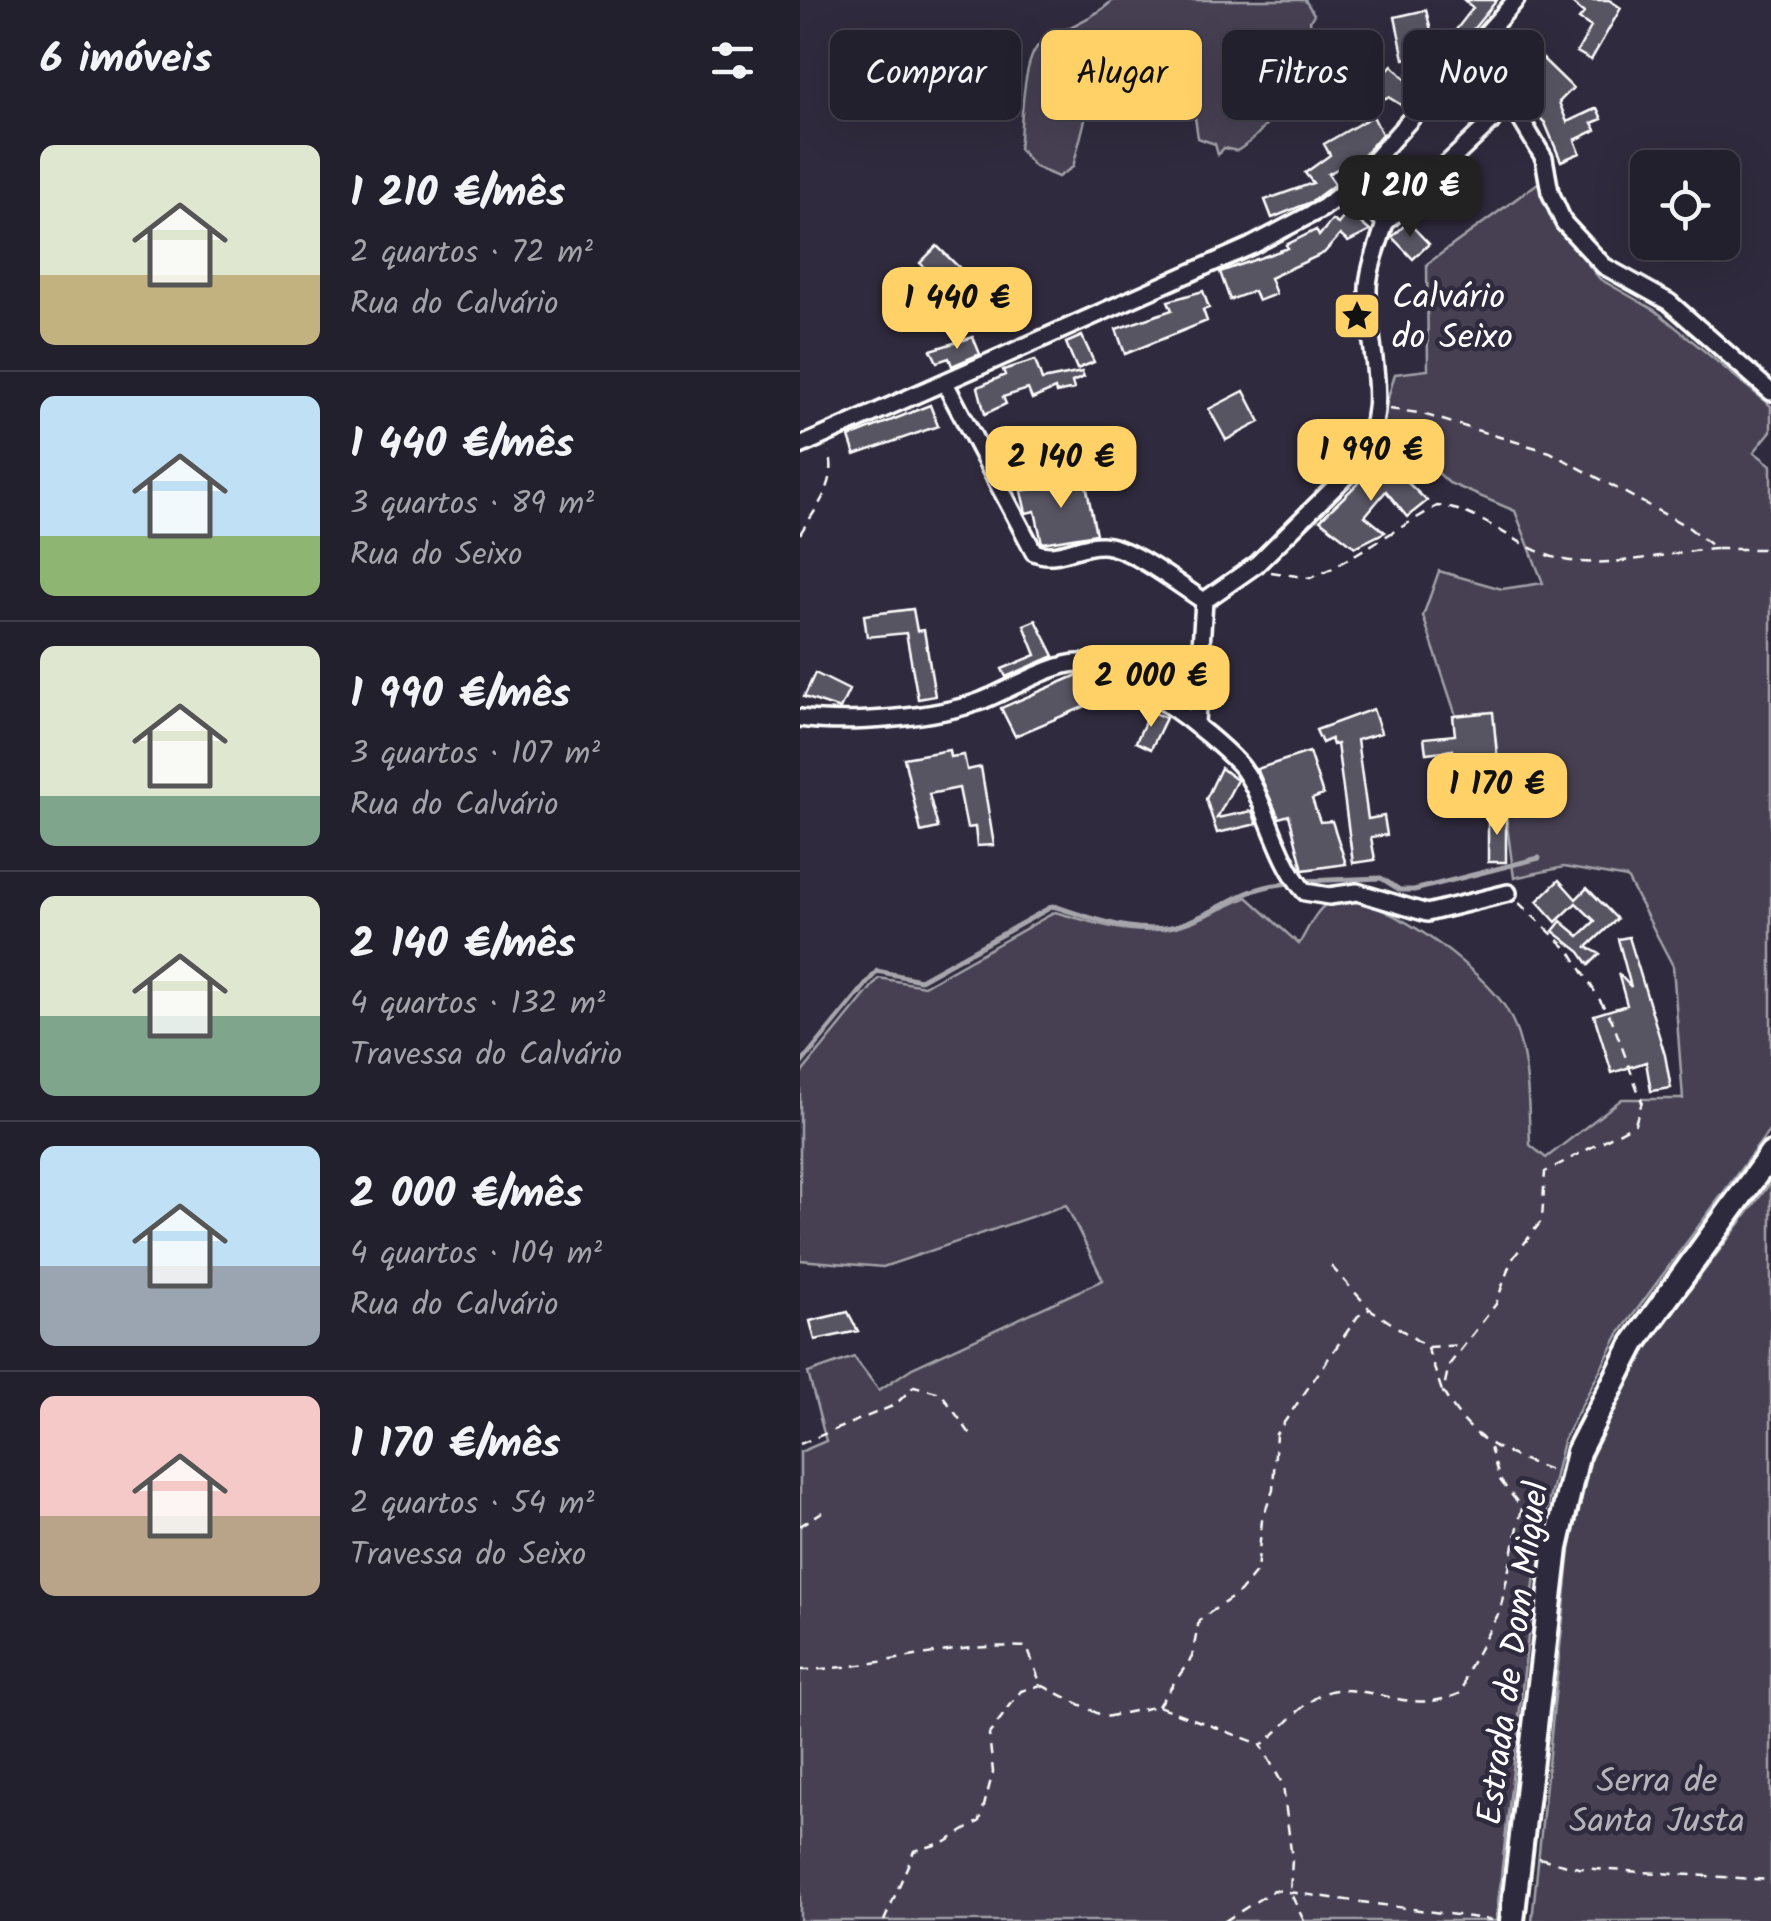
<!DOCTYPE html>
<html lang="pt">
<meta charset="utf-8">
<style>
:root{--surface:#23202e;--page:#2f2d3a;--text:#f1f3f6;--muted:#a3a3aa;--line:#403e4a;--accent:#ffd166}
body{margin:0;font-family:Kalam,sans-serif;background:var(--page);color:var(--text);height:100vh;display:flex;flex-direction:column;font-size:38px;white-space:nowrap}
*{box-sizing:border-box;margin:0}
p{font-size:32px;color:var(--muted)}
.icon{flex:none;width:55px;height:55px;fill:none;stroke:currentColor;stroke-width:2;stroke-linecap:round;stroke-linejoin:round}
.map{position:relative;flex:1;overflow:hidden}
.sheet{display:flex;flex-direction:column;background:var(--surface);width:800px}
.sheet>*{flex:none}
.hud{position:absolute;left:30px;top:30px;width:790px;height:90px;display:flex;gap:20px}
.fabs{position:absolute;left:830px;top:150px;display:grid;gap:20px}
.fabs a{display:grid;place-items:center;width:110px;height:110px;border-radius:15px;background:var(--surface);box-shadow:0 10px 40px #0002,0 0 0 2px var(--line);font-size:50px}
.price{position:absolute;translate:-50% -85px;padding:0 22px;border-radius:20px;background:var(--accent);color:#111;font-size:32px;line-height:65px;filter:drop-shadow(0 2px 5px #0008)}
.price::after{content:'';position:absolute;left:50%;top:60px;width:30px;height:22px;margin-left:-15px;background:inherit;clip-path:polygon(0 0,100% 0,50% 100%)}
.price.current{background:#222;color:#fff}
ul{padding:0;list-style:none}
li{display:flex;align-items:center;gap:30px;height:250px;padding:0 40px}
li+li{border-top:2px solid var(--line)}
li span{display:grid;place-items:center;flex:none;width:280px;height:200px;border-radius:15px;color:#555}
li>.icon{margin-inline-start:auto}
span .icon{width:120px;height:120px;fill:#fffc;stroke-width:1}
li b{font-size:42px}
h2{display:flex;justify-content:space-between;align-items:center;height:120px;padding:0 40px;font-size:42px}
.pill{padding:0 35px;border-radius:15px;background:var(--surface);box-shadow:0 10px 40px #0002,0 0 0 2px var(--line);font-size:35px;line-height:90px}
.pill.current{background:var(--accent);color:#111}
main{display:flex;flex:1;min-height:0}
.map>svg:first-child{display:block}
</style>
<main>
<section class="sheet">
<h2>6 imóveis<svg class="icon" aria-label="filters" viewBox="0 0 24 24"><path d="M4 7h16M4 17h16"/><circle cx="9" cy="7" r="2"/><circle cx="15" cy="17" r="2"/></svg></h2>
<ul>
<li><span style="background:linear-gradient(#dfe7d0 65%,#c2b280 0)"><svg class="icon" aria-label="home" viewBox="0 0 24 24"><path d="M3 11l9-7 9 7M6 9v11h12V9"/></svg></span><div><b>1 210 €/mês</b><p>2 quartos · 72 m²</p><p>Rua do Calvário</p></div></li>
<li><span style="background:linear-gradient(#bfe0f5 70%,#8fb573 0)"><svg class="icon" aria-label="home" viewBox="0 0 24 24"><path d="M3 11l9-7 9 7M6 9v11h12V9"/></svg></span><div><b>1 440 €/mês</b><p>3 quartos · 89 m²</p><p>Rua do Seixo</p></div></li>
<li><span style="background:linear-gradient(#dfe7d0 75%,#7fa58c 0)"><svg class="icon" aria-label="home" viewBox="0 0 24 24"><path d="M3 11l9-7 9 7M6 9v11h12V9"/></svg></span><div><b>1 990 €/mês</b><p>3 quartos · 107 m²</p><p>Rua do Calvário</p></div></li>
<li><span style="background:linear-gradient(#dfe7d0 60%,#7fa58c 0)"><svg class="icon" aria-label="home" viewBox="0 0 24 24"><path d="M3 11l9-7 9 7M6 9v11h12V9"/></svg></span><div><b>2 140 €/mês</b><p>4 quartos · 132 m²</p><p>Travessa do Calvário</p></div></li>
<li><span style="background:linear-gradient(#bfe0f5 60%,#9aa5b1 0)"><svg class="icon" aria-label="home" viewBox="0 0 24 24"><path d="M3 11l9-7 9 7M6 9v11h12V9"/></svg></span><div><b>2 000 €/mês</b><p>4 quartos · 104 m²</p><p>Rua do Calvário</p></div></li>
<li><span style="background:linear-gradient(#f6c9c9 60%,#b9a48a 0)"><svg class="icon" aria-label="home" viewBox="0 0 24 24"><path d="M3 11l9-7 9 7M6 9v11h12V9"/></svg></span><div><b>1 170 €/mês</b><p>2 quartos · 54 m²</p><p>Travessa do Seixo</p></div></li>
</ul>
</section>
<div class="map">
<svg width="971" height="1921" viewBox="0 0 971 1921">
<rect width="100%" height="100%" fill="#2f2a3d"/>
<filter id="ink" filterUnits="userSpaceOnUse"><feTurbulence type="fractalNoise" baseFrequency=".01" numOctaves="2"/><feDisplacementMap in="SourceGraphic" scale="20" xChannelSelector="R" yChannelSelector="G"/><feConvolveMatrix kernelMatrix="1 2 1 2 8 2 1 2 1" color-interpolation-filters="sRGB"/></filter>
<g filter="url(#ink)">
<path fill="#464152" stroke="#a2a0a8" stroke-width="2.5" d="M313,0h192l9,14 -4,7 4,21 -20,5c4,36 -25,84 -57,104l-13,-3 -6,7 -3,-11 -17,-6 -6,-41 -9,-12 -61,-1 -20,5 -14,19 -15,59 -15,10 -23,-10 -16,-18c3,-24 3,-91 21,-105 24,-17 51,-23 73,-44z
M742,180l14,45 44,54 56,32 115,95v25l-17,21 17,13v663l-152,206 -56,107 -25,107 -42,373h-696v-469l26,-11 -18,-68 46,-16 25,33 33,-22 191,-88 -37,-75 -183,62 -83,-7v-185l79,-97 45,8 131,-74c94,27 104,27 192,-15l52,47c7,-11 15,-31 25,-38 42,-30 163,68 183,104 23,40 21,90 23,135l16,13 76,-59h61l-10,-133 -46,-88 -63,-11 -50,11 -22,-166 -36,4 -33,-100 16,-45 63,18 41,-6 -28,-72 -66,-28 -50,-47h-22l18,-62 33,-4 -1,-106z
M971,1182v739h-239l38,-372 21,-91 52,-106z"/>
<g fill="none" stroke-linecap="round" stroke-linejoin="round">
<path stroke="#a7a6ad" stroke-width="5" d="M502,881l79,-3 19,12h14l125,-32
M0,1065l77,-94 43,9 133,-74c40,12 87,32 129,18 45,-15 55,-36 108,-41"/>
</g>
<path fill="#595564" stroke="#fff" stroke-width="2.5" d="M664,0h33l-35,43 -10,-8 21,-27z
M768,0h41l12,8 -30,52 -14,-8 14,-25 -12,-8 5,-6z
M626,10l10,41 -32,8 -9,-42z
M741,57l32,31 -14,14 8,20 30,-14 5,11 -10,4 4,7 -21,10 5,13 -19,8 -16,-38 -10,-10 -3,4 -22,-29z
M573,64l6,15 13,-14 19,20 -3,-10 17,10 -19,23 -18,-11 -20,8 -12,-34z
M573,116l9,18 -18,21 -36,19 7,10 -24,18 -39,16 -7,-18 48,-17 -8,-10 25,-18 -6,-11z
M548,212l22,19 -22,11 -8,-7 -16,18 -54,25 6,16 -18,7 -4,-10 -24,9 -10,-28 68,-24 -2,-3 30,-15 3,6 13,-16 6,4z
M608,222l21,22 -16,15 -21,-22z
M137,246l32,31 -16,17 -33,-31z
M403,291l6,17 -6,2 4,11 -82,33 -9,-25 56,-19 -4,-9z
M282,336l12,26 -17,7 -11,-26z
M173,337l7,17 -28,12 -3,-8 -12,4 -6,-12z
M235,360l7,20 40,-8 2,5 -12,5 2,7 -18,4 -1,-4 -23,10 -4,-10 -25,8 3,7 -21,10 -7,-27 27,-12 -2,-5z
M444,391l16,31 -34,18 -17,-31z
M130,405l8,21 -83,29 -6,-18z
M583,459l44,42 -20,16 -21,-26 -21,25 20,16 -30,15 -35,-27z
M285,479l11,55 -54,9 -7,-32 -9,2 -5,-22z
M113,609l4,22 7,-1 11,66 -17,3 -12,-66 -39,4 -3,-22z
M236,620l18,36 -48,21 -4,-8 34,-14 -12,-30z
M15,673l34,17 -9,19 -36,-12z
M280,674l7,16 -5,2 4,14 -71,30 -14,-28z
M573,709l8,24 -24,7 11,79 16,-3 3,19 -16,2 4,23 -22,3 -16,-119 -4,1 -2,-6 -9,4 -6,-13z
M350,711l16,7 -15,31 -15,-7z
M693,712l5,56 -21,1 1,19 -22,2 -3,-40 -27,3 -2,-15 31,-3 -2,-19z
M149,750l1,7 14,-2 3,15 14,-3 13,78 -17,1 -2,-19 -8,1 -8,-40 -30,6 9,34 -17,4 -17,-74z
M509,752l14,43 -11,4 8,23 12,-1 14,43 -43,6 -14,-55 -10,3 -22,-49z
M421,768l16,12 -20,38 35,-7 5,13 -40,9 -11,-34z
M688,815h18v47h-18z
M759,880l17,19 11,-11 30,31 -30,28 13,7 -11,11 -9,-13 -27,-21 8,-10 18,15 16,-15 -19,-18 -20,19 -19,-21z
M829,937l36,118 6,33 -20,3 -5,-29 -34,11 -18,-58 33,-10 -9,-32 13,14 -13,-48z
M48,1312l10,19 -43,9 -5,-19z"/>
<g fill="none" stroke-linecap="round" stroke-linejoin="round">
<g stroke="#fff" stroke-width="22">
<path id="minor" d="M694,105l20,3 30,50 6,34 14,31 40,43 65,36 102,90
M553,184l32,39 106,-101 3,-17 -42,-34
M145,383l89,169c23,10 44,-8 68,-7 28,1 77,40 102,56
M0,446l451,-200 72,-38 30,-24 163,-184
M0,718c48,7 135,0 181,-17 24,-9 76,-40 99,-38 45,3 128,68 159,101 25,28 35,91 66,128l24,4 28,-4 70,21 81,-20
M396,722l8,-121 53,-37 101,-100c36,-63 9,-108 10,-174 0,-21 11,-46 17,-67"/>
</g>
<g stroke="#fff" stroke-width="30">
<path id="primary" d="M712,1921l44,-373 22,-96 56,-109 137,-189"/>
</g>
<path stroke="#fff" stroke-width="2.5" stroke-dasharray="10 8" stroke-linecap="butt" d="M589,409l30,4 131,39 138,75 28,22h46l9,8
M0,534c15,-25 39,-51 29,-82
M471,572l39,6 19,-8 108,-64c41,2 79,41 119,52 47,13 110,-6 160,-9
M719,903l51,48 42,69 30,82 -7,22 -90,48 -3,48 -31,41 -15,43 -47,61 -6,27c31,52 59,60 113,80
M531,1266l38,42
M627,1347l15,44
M0,1444l95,-39 19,-19 27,7 32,45
M0,1526l22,-14
M0,1670c78,-1 149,-28 227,-23l14,38 64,32 53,-11 102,38
M358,1706l34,-49 7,-37 41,-28 17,-21 5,-51 11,-30 3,-56 82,-118 12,-7 57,38 38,-2
M739,1858l40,10 192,12
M84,1921l30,-70 32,-9 34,-21 13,-49 -4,-38 32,-43 20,-6
M425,1921l49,-31 218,30
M504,1921l-14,-29 2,-32 -9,-75 -22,-40c23,-15 48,-54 77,-55 46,-1 76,25 125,2l3,-19 34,-62 22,-103 -22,-28 -10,-32"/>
<use href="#minor" stroke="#2f2a3d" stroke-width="15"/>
<use href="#primary" stroke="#2f2a3d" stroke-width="22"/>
</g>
</g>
<defs>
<g id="sight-square" transform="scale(2.5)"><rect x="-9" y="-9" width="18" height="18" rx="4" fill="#ffd166" stroke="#2f2a3d"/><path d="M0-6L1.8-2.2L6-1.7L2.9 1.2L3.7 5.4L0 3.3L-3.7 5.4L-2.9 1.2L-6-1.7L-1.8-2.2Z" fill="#111"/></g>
</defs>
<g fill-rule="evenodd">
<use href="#sight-square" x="557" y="316"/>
</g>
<g text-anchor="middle" stroke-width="9" stroke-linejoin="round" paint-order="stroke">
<g font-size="35" fill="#fff" stroke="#2f2a3d" text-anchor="start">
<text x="592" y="308">Calvário<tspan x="592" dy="40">do Seixo</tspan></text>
</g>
<g font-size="35" fill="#fff" stroke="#2f2a3d">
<text transform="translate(712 1653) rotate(-82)" y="12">Estrada de Dom Miguel</text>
</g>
<g font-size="35" fill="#b5b3ba" stroke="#2f2a3d">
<text x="857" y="1792">Serra de<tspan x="857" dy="40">Santa Justa</tspan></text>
</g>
</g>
</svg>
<div class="fabs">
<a><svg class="icon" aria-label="locate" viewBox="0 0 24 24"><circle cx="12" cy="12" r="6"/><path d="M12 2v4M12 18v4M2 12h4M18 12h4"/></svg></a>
</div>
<b class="price current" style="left:610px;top:240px">1 210 €</b>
<b class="price" style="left:157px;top:352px">1 440 €</b>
<b class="price" style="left:571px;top:504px">1 990 €</b>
<b class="price" style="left:261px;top:511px">2 140 €</b>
<b class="price" style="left:351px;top:730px">2 000 €</b>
<b class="price" style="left:697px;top:838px">1 170 €</b>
<div class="hud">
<a class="pill">Comprar</a>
<a class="pill current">Alugar</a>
<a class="pill">Filtros</a>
<a class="pill">Novo</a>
</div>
</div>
</main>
